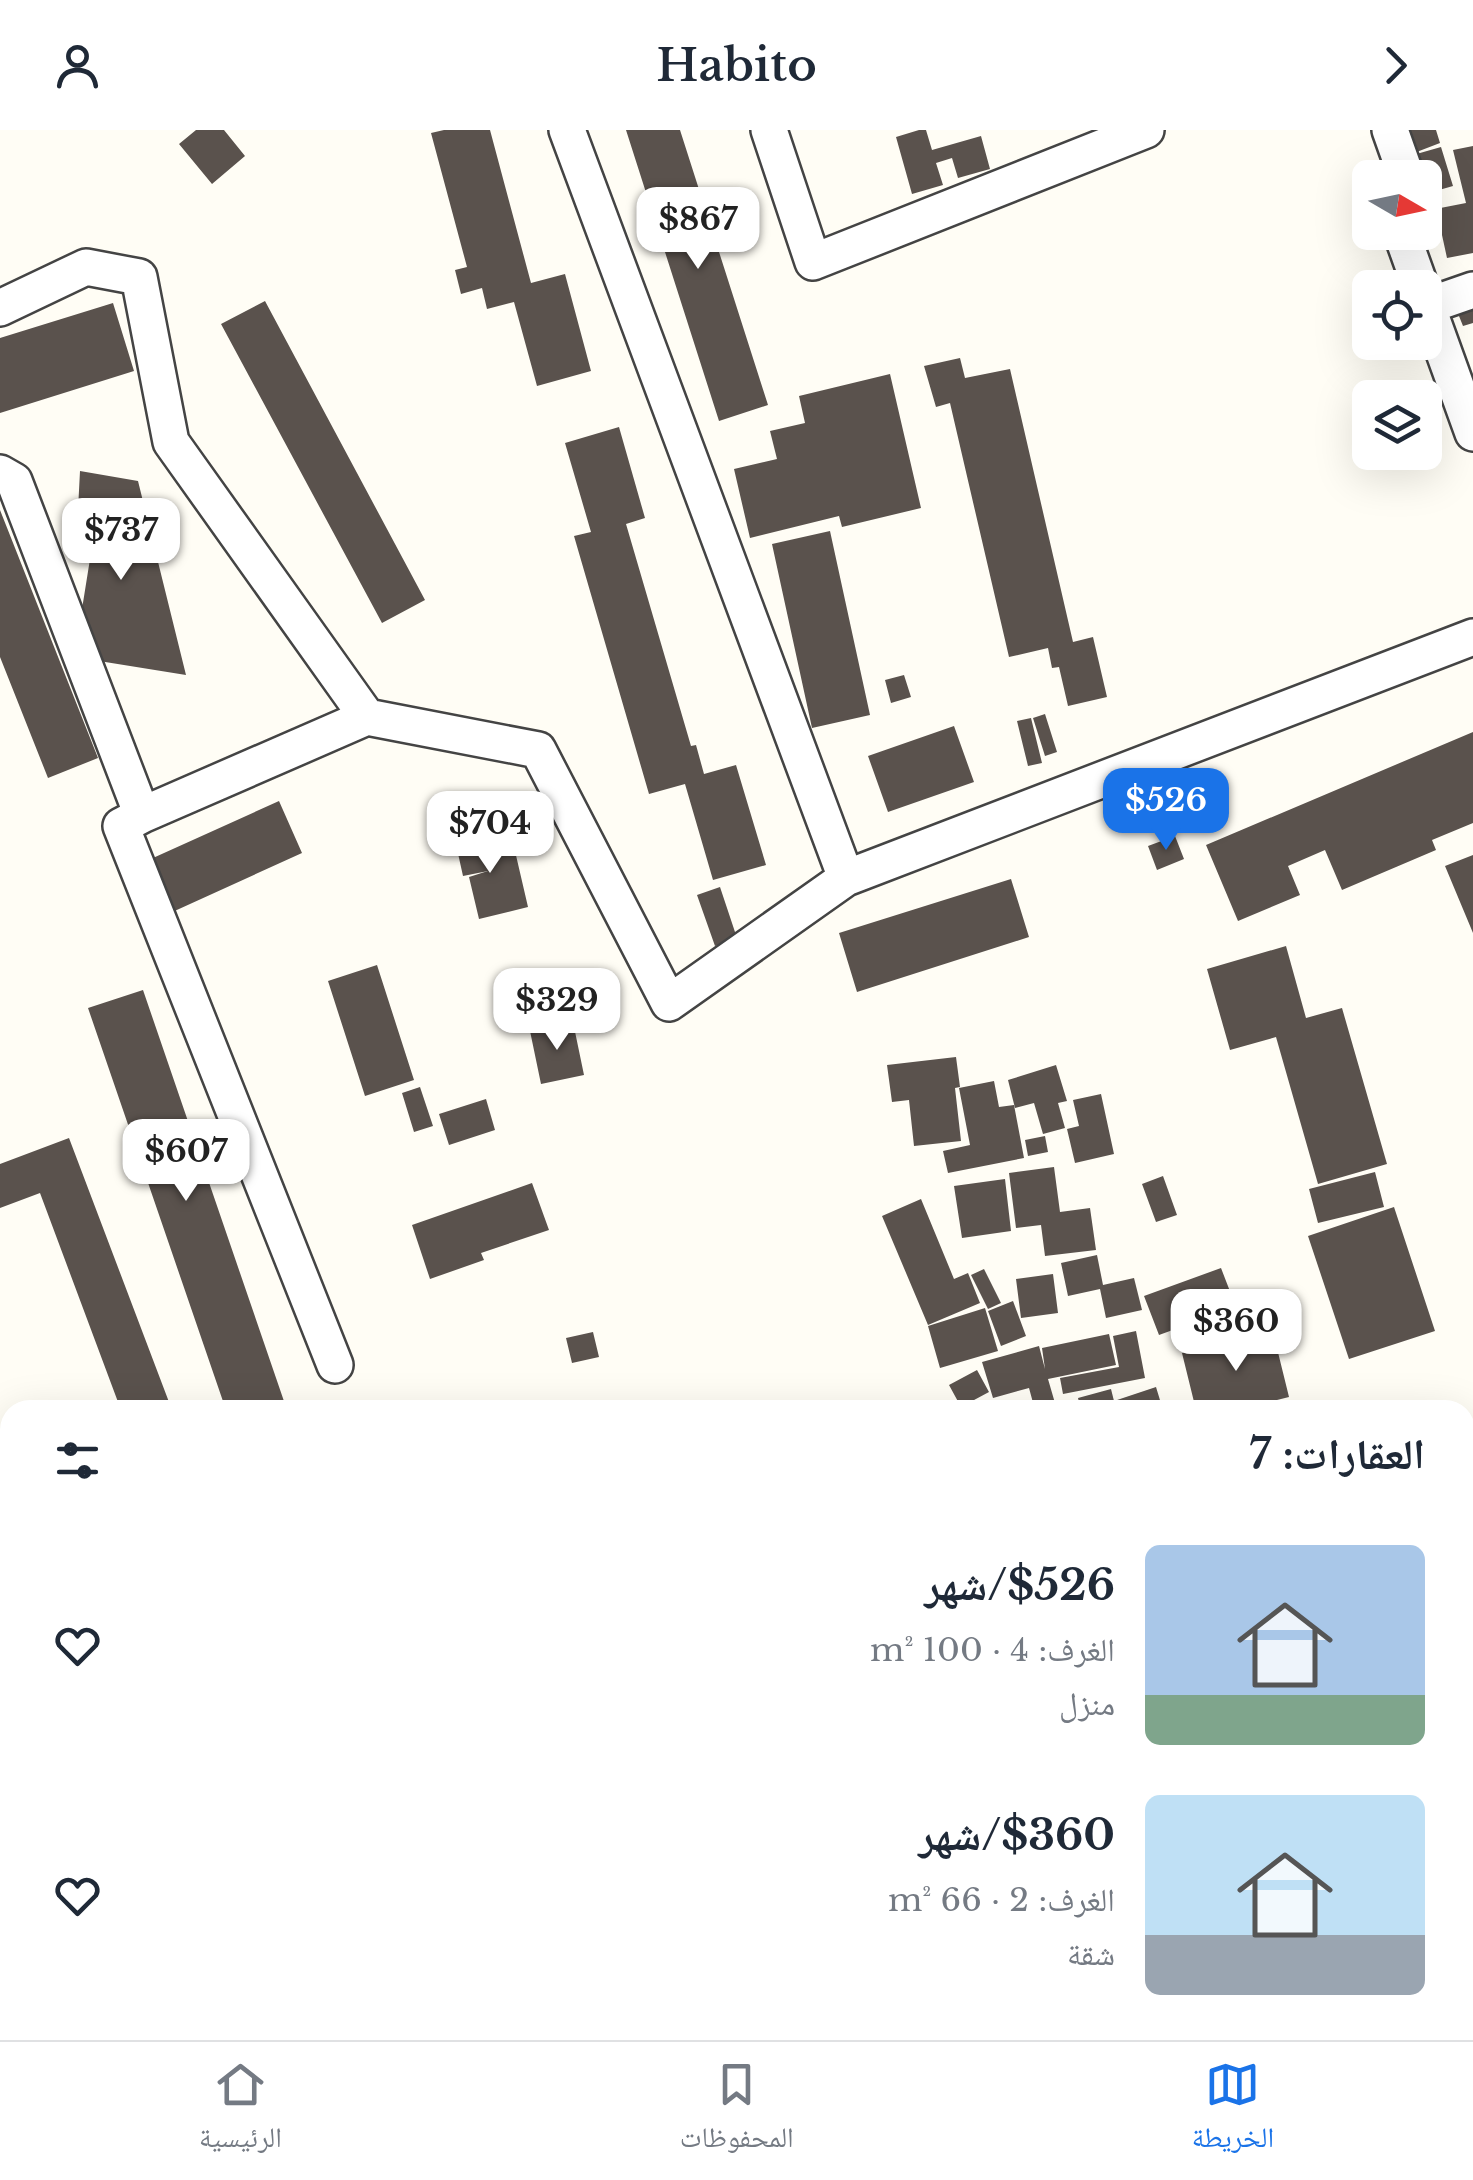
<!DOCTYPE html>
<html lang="ar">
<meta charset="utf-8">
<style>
:root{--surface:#fff;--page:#f6f6f7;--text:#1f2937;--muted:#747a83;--line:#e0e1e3;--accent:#1a73e8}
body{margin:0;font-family:"Libre Baskerville","Noto Naskh Arabic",serif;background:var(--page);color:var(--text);direction:rtl;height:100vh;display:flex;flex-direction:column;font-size:38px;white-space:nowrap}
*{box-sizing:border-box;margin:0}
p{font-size:32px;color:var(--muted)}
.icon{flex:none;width:55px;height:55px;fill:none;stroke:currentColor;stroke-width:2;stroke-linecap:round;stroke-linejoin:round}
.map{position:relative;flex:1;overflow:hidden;direction:ltr}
.side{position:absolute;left:0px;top:1270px;width:1475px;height:640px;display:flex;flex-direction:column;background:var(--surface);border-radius:30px 30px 0 0;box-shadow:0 10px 40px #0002;direction:rtl}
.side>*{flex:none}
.needle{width:65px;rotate:99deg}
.fabs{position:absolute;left:1352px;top:30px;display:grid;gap:20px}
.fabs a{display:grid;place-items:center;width:90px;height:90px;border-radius:15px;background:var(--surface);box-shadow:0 10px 40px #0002;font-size:50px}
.price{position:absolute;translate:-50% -85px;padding:0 22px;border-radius:20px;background:#fff;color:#222;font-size:32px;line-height:65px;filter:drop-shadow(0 2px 5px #0008)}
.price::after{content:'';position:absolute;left:50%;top:60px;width:30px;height:22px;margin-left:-15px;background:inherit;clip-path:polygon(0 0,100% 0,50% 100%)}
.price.selected{background:var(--accent);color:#fff}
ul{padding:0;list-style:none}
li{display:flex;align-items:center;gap:30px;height:250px;padding:0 50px}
li span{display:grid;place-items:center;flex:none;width:280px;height:200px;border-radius:15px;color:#555}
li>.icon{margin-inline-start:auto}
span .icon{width:120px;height:120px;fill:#fffc;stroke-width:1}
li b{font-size:42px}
h2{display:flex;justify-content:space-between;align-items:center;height:120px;padding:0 50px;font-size:42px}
header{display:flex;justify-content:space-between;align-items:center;height:130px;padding:0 50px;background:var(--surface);font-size:45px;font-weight:600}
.tabs{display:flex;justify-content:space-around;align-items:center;height:140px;border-top:2px solid var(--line);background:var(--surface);font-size:28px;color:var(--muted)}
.tabs a{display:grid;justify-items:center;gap:5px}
.tabs .selected{color:var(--accent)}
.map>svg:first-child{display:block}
</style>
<header><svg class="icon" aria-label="forward" viewBox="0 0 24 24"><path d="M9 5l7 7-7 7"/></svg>Habito<svg class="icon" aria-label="person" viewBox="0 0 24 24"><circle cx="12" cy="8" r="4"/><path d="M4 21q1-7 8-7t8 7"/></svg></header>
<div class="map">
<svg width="1473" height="1910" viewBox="0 0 1473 1910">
<rect width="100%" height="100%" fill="#fffdf5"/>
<path fill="#5a524d" d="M196,0h28l21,26 -33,28 -33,-40z
M444,0h46l41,153 34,-9 26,97 -54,15 -23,-84 -27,7 -5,-21 -21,6 -6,-24 12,-3 -36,-134z
M626,0h54l88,275 -49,16z
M919,0h7l6,20 49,-14 9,33 -32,9 -6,-20 -16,5 7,22 -31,9 -16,-57z
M1376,0h60l4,13 -52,20z
M1473,16v107l-26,5 -5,-23 -13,3 -4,-27 41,-8 -13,-53z
M1441,17l12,39 -28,8v-16h-21l-5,-19z
M1473,169v24l-10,3 -8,-20z
M265,171l160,299 -43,23 -161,-299z
M113,173l21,68 -134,42v-75z
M960,228l5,20 45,-9 63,273 20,-5 14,60 -39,9 -9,-39 -7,1 -4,-20 -39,9 -59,-254 -14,4 -12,-41z
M890,244l31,134 -79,19 -3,-11 -89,22 -16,-69 43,-10 -7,-28 35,-8 -6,-27z
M619,297l26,91 -19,6 65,222 5,-1 8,29 32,-9 30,100 -53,15 -28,-96 -36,10 -75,-258 17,-4 -26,-89z
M80,341l58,10 48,194 -118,-19 -10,-41 24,-6 8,-50 -12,-49z
M0,380l98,248 -50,20 -48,-121z
M830,401l40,184 -58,13 -40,-184z
M904,545l7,22 -20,6 -6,-23z
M1045,584l12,38 -12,4 -12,-38z
M1031,588l11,45 -14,3 -11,-45z
M954,596l20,56 -86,30 -20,-56z
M1473,602v91l-41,17 4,10 -94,40 -17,-40 -37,16 12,29 -62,26 -32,-76z
M279,671l23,52 -145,66 -24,-52z
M477,696l7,32 31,-7 13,56 -49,12 -10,-42 19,-6 -25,5 -10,-45z
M1175,706l9,23 -27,11 -9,-24z
M1473,725v78l-28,-67z
M1011,749l18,58 -172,55 -18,-59z
M720,757l17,51 -22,8 -18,-51z
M1286,816l20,72 36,-10 45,156 -69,20 -42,-147 -46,13 -23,-81z
M377,835l37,115 -49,16 -37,-115z
M143,860l144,420h-61l-138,-402z
M573,892l11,53 -43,9 -11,-53z
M956,927l4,30 -5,1 6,53 -47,5 -5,-46 -17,2 -5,-37z
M1056,935l11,36 -9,2 7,25 -22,6 -9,-31 -19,5 -7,-28z
M994,951l5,26 15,-2 10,53 -76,15 -5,-22 27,-6 -11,-57z
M420,957l13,39 -19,6 -12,-39z
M1101,964l13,60 -39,9 -8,-34 12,-3 -6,-26z
M486,969l9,31 -46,15 -10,-31z
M1045,1006l3,16 -20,4 -3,-16z
M69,1008l103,272h-51l-81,-217 -40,15v-44z
M1054,1037l6,45 30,-4 6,42 -51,6 -4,-31 -25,3 -7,-55z
M1375,1042l9,35 -66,16 -9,-34z
M1163,1046l14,39 -21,7 -14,-38z
M1005,1049l6,52 -49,7 -8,-52z
M532,1053l17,47 -68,23 3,7 -54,19 -18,-54z
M921,1069l33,80 14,-6 12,30 -52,22 -46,-109z
M1394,1077l41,124 -86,28 -41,-123z
M1097,1125l6,30 31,-7 8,32 -36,8 -6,-29 -32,7 -7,-33z
M1221,1138l15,39 -77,28 -15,-39z
M984,1139l17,34 -13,6 -17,-34z
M1053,1144l5,39 -37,5 -5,-39z
M1013,1171l13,35 -25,10 -13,-35z
M985,1178l13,43 -58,17 -12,-42z
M1136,1201l9,47 -82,16 -3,-16 59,-11 -6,-31z
M593,1202l6,25 -27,6 -6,-25z
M1273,1202l16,65 -51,13h-42l-14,-57z
M1109,1204l7,31 -68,14 9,31h-22l-6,-22 -36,10 -11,-36 57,-16 6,23 -3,-21z
M977,1240l12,22 -28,15 -12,-22z
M1156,1257l7,23h-82l-3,-12 33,-9 3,12z
M10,1545v71l-10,11v-73z
M10,1696v36l-10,-8v-16z
M0,1799l7,1 -1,11 4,-3v10l-4,-5v5h-6z
M10,1818v18l-10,2v-18z
M10,1838v43h-1l-9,-40z
M75,1900h24l2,10h-24z
M141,1900l2,10h-42v-2z
M159,1900h21l2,8 -20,2z
M208,1900h30l3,10h-31z
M244,1900h26l3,10h-26z"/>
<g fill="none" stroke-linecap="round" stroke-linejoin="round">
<g stroke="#444" stroke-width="40">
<path id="minor" d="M567,0l279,748 627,-241
M769,0l44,132 333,-132
M1390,0l17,48
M1401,102l20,56
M1425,170l48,133
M1427,176l46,-16
M0,178l86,-41 53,10 32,165 196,275
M0,343l14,8 128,334 225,-98 171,33 131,253 177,-125
M142,685l-21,11 214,539"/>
</g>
<use href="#minor" stroke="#fff" stroke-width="35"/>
<g stroke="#c4262e" stroke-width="11">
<path id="rail" d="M1465,1592l8,-3
M478,1910l31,-10"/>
</g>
<use href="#rail" stroke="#fff" stroke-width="8" stroke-dasharray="22" stroke-linecap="butt"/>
</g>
</svg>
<div class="fabs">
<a><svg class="needle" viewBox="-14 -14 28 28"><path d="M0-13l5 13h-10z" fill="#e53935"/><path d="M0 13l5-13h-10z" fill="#747a83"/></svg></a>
<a><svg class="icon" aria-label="locate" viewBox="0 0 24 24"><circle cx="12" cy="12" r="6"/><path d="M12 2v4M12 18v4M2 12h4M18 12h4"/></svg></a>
<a><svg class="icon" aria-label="layers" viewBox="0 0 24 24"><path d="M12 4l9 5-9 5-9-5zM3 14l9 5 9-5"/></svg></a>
</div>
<b class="price" style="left:698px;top:142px">$867</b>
<b class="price" style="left:121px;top:453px">$737</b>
<b class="price selected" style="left:1166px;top:723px">$526</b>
<b class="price" style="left:490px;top:746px">$704</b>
<b class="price" style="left:557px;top:923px">$329</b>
<b class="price" style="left:186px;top:1074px">$607</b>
<b class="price" style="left:1236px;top:1244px">$360</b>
<section class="side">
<h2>العقارات: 7<svg class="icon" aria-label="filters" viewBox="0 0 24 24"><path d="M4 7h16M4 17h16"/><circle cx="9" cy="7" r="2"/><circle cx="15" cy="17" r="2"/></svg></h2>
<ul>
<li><span style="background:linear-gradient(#a9c7e8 75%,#7fa58c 0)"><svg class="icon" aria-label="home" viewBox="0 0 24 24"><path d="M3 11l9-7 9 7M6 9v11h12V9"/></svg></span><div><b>$526/شهر</b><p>الغرف: 4 · 100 m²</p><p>منزل</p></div><svg class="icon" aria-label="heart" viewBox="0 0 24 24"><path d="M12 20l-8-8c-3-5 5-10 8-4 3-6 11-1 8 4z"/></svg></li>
<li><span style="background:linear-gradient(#bfe0f5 70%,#9aa5b1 0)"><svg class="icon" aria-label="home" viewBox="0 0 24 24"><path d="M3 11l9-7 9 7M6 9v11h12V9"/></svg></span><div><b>$360/شهر</b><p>الغرف: 2 · 66 m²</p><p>شقة</p></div><svg class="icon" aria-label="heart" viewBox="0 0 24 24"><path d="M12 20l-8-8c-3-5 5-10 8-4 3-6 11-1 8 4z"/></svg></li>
</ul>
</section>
</div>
<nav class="tabs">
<a class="selected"><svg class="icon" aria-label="map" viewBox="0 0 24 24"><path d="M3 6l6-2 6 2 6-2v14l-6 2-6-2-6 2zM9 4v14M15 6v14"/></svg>الخريطة</a>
<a><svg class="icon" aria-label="saved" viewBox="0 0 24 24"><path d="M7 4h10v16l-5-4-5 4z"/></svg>المحفوظات</a>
<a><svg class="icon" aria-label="home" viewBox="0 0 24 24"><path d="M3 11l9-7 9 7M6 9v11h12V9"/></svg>الرئيسية</a>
</nav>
